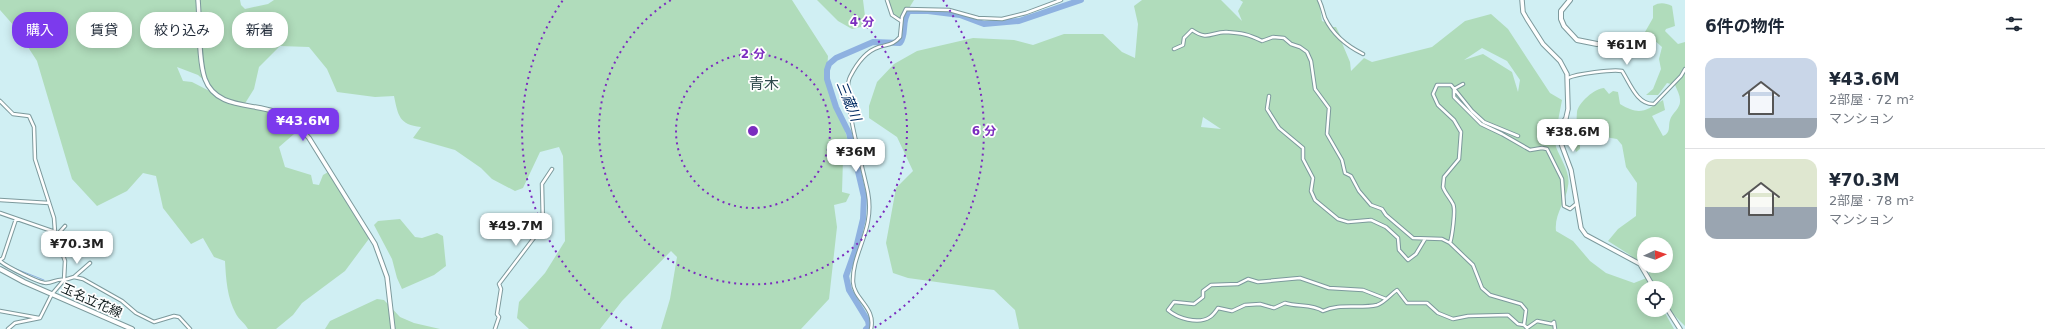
<!DOCTYPE html>
<html lang="ja">
<meta charset="utf-8">
<style>
:root{--surface:#fff;--page:#f2f2f3;--text:#1f2937;--muted:#747a83;--line:#e0e1e3;--accent:#7c3aed}
body{margin:0;font-family:"DejaVu Sans","Noto Sans JP",sans-serif;background:var(--page);color:var(--text);height:100vh;display:flex;flex-direction:column;font-size:15px;white-space:nowrap}
*{box-sizing:border-box;margin:0}
p{font-size:13px;color:var(--muted)}
.icon{flex:none;width:22px;height:22px;fill:none;stroke:currentColor;stroke-width:2;stroke-linecap:round;stroke-linejoin:round}
.map{position:relative;flex:1;overflow:hidden}
.sheet{display:flex;flex-direction:column;background:var(--surface);width:360px}
.sheet>*{flex:none}
.banner{position:absolute;left:12px;top:12px;width:380px;height:36px;display:flex;gap:8px}
.needle{width:26px;rotate:87deg}
.buttons{position:absolute;left:1637px;top:237px;display:grid;gap:8px}
.buttons a{display:grid;place-items:center;width:36px;height:36px;border-radius:50%;background:var(--surface);box-shadow:0 2px 10px #0003;font-size:20px}
.price{position:absolute;translate:-50% -34px;padding:0 9px;border-radius:8px;background:#fff;color:#222;font-size:13px;line-height:26px;filter:drop-shadow(0 1px 2px #0008)}
.price::after{content:'';position:absolute;left:50%;top:24px;width:12px;height:9px;margin-left:-6px;background:inherit;clip-path:polygon(0 0,100% 0,50% 100%)}
.price.on{background:var(--accent);color:#fff}
ul{padding:0;list-style:none}
li{display:flex;align-items:center;gap:12px;height:100px;padding:0 20px}
li+li{border-top:1px solid var(--line)}
li span{display:grid;place-items:center;flex:none;width:112px;height:80px;border-radius:12px;color:#555}
li>.icon{margin-inline-start:auto}
span .icon{width:48px;height:48px;fill:#fffc;stroke-width:1}
li b{font-size:17px}
h2{display:flex;justify-content:space-between;align-items:center;height:48px;padding:0 20px;font-size:17px}
.tag{padding:0 14px;border-radius:16px;background:var(--surface);box-shadow:0 2px 10px #0003;font-size:14px;line-height:36px}
.tag.on{background:var(--accent);color:#fff}
main{display:flex;flex:1;min-height:0}
.map>svg:first-child{display:block}
</style>
<main>
<div class="map">
<svg width="1685" height="329" viewBox="0 0 1685 329">
<rect width="100%" height="100%" fill="#d0eff3"/>
<path fill="#b0dcbb" fill-rule="evenodd" d="M0,0h240l1,5 4,4 23,-5 6,-4h518l36,56 -1,14 3,23 13,30 7,26 -7,10 -1,33 8,2 -4,8 -12,3 3,22 -8,72 -28,30h-140l9,-30 7,-42 -6,-6 -49,50 -22,28h-71l-12,-11 2,-16 26,-29 20,-32 -2,-85 -4,-9 -19,5 -17,36 -8,3 -23,-12 -11,-11 -26,-18 -42,-12 8,-11c-22,-2 -23,-12 -27,-31l-19,1 -38,-5 -10,-23 -18,-22 -29,-1 -21,21 -5,22 -10,16 31,6 26,17 -22,19 6,20 26,8 2,9 6,1 4,-10 7,-4 41,65 -26,35 -43,32 -9,12 -17,14h-28c-3,-6 -9,-9 -12,-15 -9,-16 -10,-35 -11,-53l-11,-4 -11,-19 -12,6 -28,-36 -7,-32 -13,-3 -16,18 -30,15 -25,-27 -35,-118 -22,-34 -15,-17zM177,67l21,8 27,24 -33,-17 -9,-1z
M817,0h46l2,16 -4,11 -9,2 -14,-8z
M886,0h28l-13,21 -9,-6z
M1142,0h79l21,21 -4,-10 5,-9 -3,-2h79l3,21 6,2 3,4h5l7,14 -1,2 8,19 1,9 13,-13 8,4 60,-15 33,-26 26,-7 17,15 42,64 12,7 -4,21 -17,13 13,-2c3,5 1,10 2,15 4,11 15,26 12,39 -2,16 -14,28 -12,45l17,10 17,20 16,12 28,10 15,-6v-5l-19,-17 -22,-14 10,-12 18,-13 1,-33 -11,-16 -4,-22 -5,-6 -12,-2 -1,-6 -3,-2 -7,5 6,5c-6,6 -13,4 -20,1v9l-4,3 -4,-13c6,-9 4,-17 5,-27 1,-9 18,-24 27,-24l5,6 4,-3 5,1 2,12c20,12 25,7 43,-4l2,10 -13,6 11,20c8,-3 5,-10 7,-16 2,-7 11,-12 10,-20 0,-5 -3,-10 -5,-15l-8,-2 -9,12h-12l7,-6 8,-20 -2,-10 3,-12 -17,-15 8,-14v-12c7,-4 12,-3 19,0l3,20 -9,3 -1,2 13,13 7,-2v284l-12,-12 -14,-4h7v-22h-22v22h10l11,3 9,16h-655l-4,-19 -21,-20 -86,-12 -15,-5 -7,-30 10,-55 17,-17 -16,-34 -28,-19v-12l8,-24 17,-18 23,-13 56,-13 41,2 19,5 31,-11h39l19,18 13,6 3,-34 -4,-18zM1482,48l25,13 13,19 -2,12 -6,-20 -29,-18 -19,6zM1203,117l18,12 -20,-2zM1644,244h22v22h-22z
M400,219l15,18 7,1 15,-5 6,3 3,30 -12,9 -32,14 -5,-11 -5,-19 -18,-34 4,-4z
M377,299l7,1 16,17 14,6 26,6h-115l5,-8z"/>
<g fill="none" stroke-linecap="round" stroke-linejoin="round">
<path stroke="#8eb1e0" stroke-width="1" d="M11,267l33,13"/>
<path stroke="#8eb1e0" stroke-width="6" d="M866,329l3,-3 -1,-5 -19,-31 -3,-14 10,-28 7,-29 1,-22 -15,-64 -13,-26 -9,-28v-9l2,-6 7,-6 37,-16 27,1c7,-9 1,-22 9,-32h19l32,4 24,9 35,-3 62,-21"/>
<g stroke="#7c999c" stroke-width="4.5">
<path id="street" d="M887,0l5,15 9,6
M1319,0c3,6 4,12 6,18 8,17 22,28 38,36
M1174,49l9,-4 1,-7 8,-8c16,11 19,2 34,2 15,1 22,2 36,9l11,-4 11,1 7,6 9,3 7,5 4,9 4,28 14,19 -2,26 15,26 3,13 6,3 8,15 12,14 11,4 4,6 27,23 29,1 8,4
M1568,78c8,-4 45,-9 54,-7 8,12 15,34 32,33l27,-28 4,-7
M1463,84l-9,5v8l27,27 21,10 28,16 12,-2 5,1 15,30 2,27 6,3 6,-5
M1269,96l-2,13 12,19 24,20v11l10,19 -2,13 4,9 23,19 10,3 23,-2 15,7 12,11 1,12 9,10 8,-6 9,-15
M0,101l13,13 16,2 5,11 1,32 19,59 1,14
M1518,136l-34,-14 -12,-11 -21,-26h-14l-4,9 5,11 16,15 7,12 -2,27 -15,18 -1,10c2,6 7,11 10,17 3,5 -1,33 -3,39l23,22 9,23 8,7 31,9 5,6 -2,15 3,3 10,-7 15,3 2,-2 1,7
M0,200l49,3
M0,213l55,19 10,29 -1,19 10,-3 9,2 39,22 14,12 18,9 20,-6 5,1 11,12
M56,236l9,-10
M0,260l3,-2 13,-39
M0,261c7,6 39,22 46,22 7,0 12,-5 18,-3
M74,277l16,-14
M1386,299l-23,-9 -34,-2 -29,-10 -42,4 -10,-3 -10,5 -27,1 -8,6v6l-9,7 -20,-2 -6,8c9,8 30,15 42,7 3,-2 6,-6 8,-9l14,3 13,-6 15,-1 14,4 11,-5c13,4 27,1 38,8 16,-8 36,-2 54,-6 7,-2 14,-11 20,-15l10,13h20l11,10 15,6 15,-3 40,-1 10,9 6,1
M0,311l39,7
M8,329l7,-6 25,-5 12,-24 12,-14
M495,329l4,-12 -2,-3 4,-25 -2,-5 44,-58 -1,-42 10,-15
M871,329c5,-22 -17,-29 -18,-47 -1,-30 22,-52 15,-89 -4,-22 -27,-99 -18,-116 6,-12 16,-26 29,-30 10,-3 14,-2 21,-10l2,-20 4,-8 43,1 29,8 24,1 24,-6 35,-13"/>
</g>
<g stroke="#7c999c" stroke-width="5.5">
<path id="secondary" d="M198,0c2,22 0,59 7,79 11,30 47,24 71,33 14,5 24,15 33,26l66,106 12,33 6,52
M1522,0l1,12 4,7 16,25 17,17 7,13 1,35 -2,9 -6,9 -1,11 12,32 10,58 5,7 54,29 14,24
M1666,307l14,22"/>
</g>
<g stroke="#7c999c" stroke-width="6">
<path id="primary" d="M1570,0l-9,11v8l3,7 13,14 20,4
M0,269l24,13 108,47"/>
</g>
<use href="#street" stroke="#fff" stroke-width="2.5"/>
<use href="#secondary" stroke="#fff" stroke-width="3.5"/>
<use href="#primary" stroke="#fff" stroke-width="4"/>
</g>
<g fill="none" stroke="#7b2cbf" stroke-width="2" stroke-dasharray="2 4">
<circle cx="753" cy="131" r="77"/>
<path d="M835 0A154 154 0 1 1 671 0"/>
<path d="M632 328A231 231 0 0 1 563 0M943 0A231 231 0 0 1 874 328"/>
</g>
<g text-anchor="middle" stroke-width="3.5" stroke-linejoin="round" paint-order="stroke">
<g font-size="13" fill="#111d1e" stroke="#fff">
<text transform="translate(92 300) rotate(24)" y="5">玉名立花線</text>
</g>
<g font-size="14" font-style="italic" fill="#002b62" stroke="#fff">
<text transform="translate(849 101) rotate(68)" y="5">三蔵川</text>
</g>
<g font-size="15" fill="#2f4a4d" stroke="#fff">
<text x="764" y="89">青木</text>
</g>
</g>
<circle cx="753" cy="131" r="6" fill="#7b2cbf" stroke="#fff" stroke-width="2"/>
<g font-size="12" text-anchor="middle" font-weight="bold" fill="#7b2cbf" stroke="#fff" stroke-width="3.5" stroke-linejoin="round" paint-order="stroke">
<text x="862" y="26">4 分</text>
<text x="753" y="58">2 分</text>
<text x="984" y="135">6 分</text>
</g>
</svg>
<div class="buttons">
<a><svg class="needle" viewBox="-14 -14 28 28"><path d="M0-13l5 13h-10z" fill="#e53935"/><path d="M0 13l5-13h-10z" fill="#747a83"/></svg></a>
<a><svg class="icon" aria-label="locate" viewBox="0 0 24 24"><circle cx="12" cy="12" r="6"/><path d="M12 2v4M12 18v4M2 12h4M18 12h4"/></svg></a>
</div>
<b class="price" style="left:1627px;top:66px">¥61M</b>
<b class="price on" style="left:303px;top:142px">¥43.6M</b>
<b class="price" style="left:1573px;top:153px">¥38.6M</b>
<b class="price" style="left:856px;top:173px">¥36M</b>
<b class="price" style="left:516px;top:247px">¥49.7M</b>
<b class="price" style="left:77px;top:265px">¥70.3M</b>
<div class="banner">
<a class="tag on">購入</a>
<a class="tag">賃貸</a>
<a class="tag">絞り込み</a>
<a class="tag">新着</a>
</div>
</div>
<section class="sheet">
<h2>6件の物件<svg class="icon" aria-label="filters" viewBox="0 0 24 24"><path d="M4 7h16M4 17h16"/><circle cx="9" cy="7" r="2"/><circle cx="15" cy="17" r="2"/></svg></h2>
<ul>
<li><span style="background:linear-gradient(#c9d6e8 75%,#9aa5b1 0)"><svg class="icon" aria-label="home" viewBox="0 0 24 24"><path d="M3 11l9-7 9 7M6 9v11h12V9"/></svg></span><div><b>¥43.6M</b><p>2部屋 · 72 m²</p><p>マンション</p></div></li>
<li><span style="background:linear-gradient(#dfe7d0 60%,#9aa5b1 0)"><svg class="icon" aria-label="home" viewBox="0 0 24 24"><path d="M3 11l9-7 9 7M6 9v11h12V9"/></svg></span><div><b>¥70.3M</b><p>2部屋 · 78 m²</p><p>マンション</p></div></li>
</ul>
</section>
</main>
